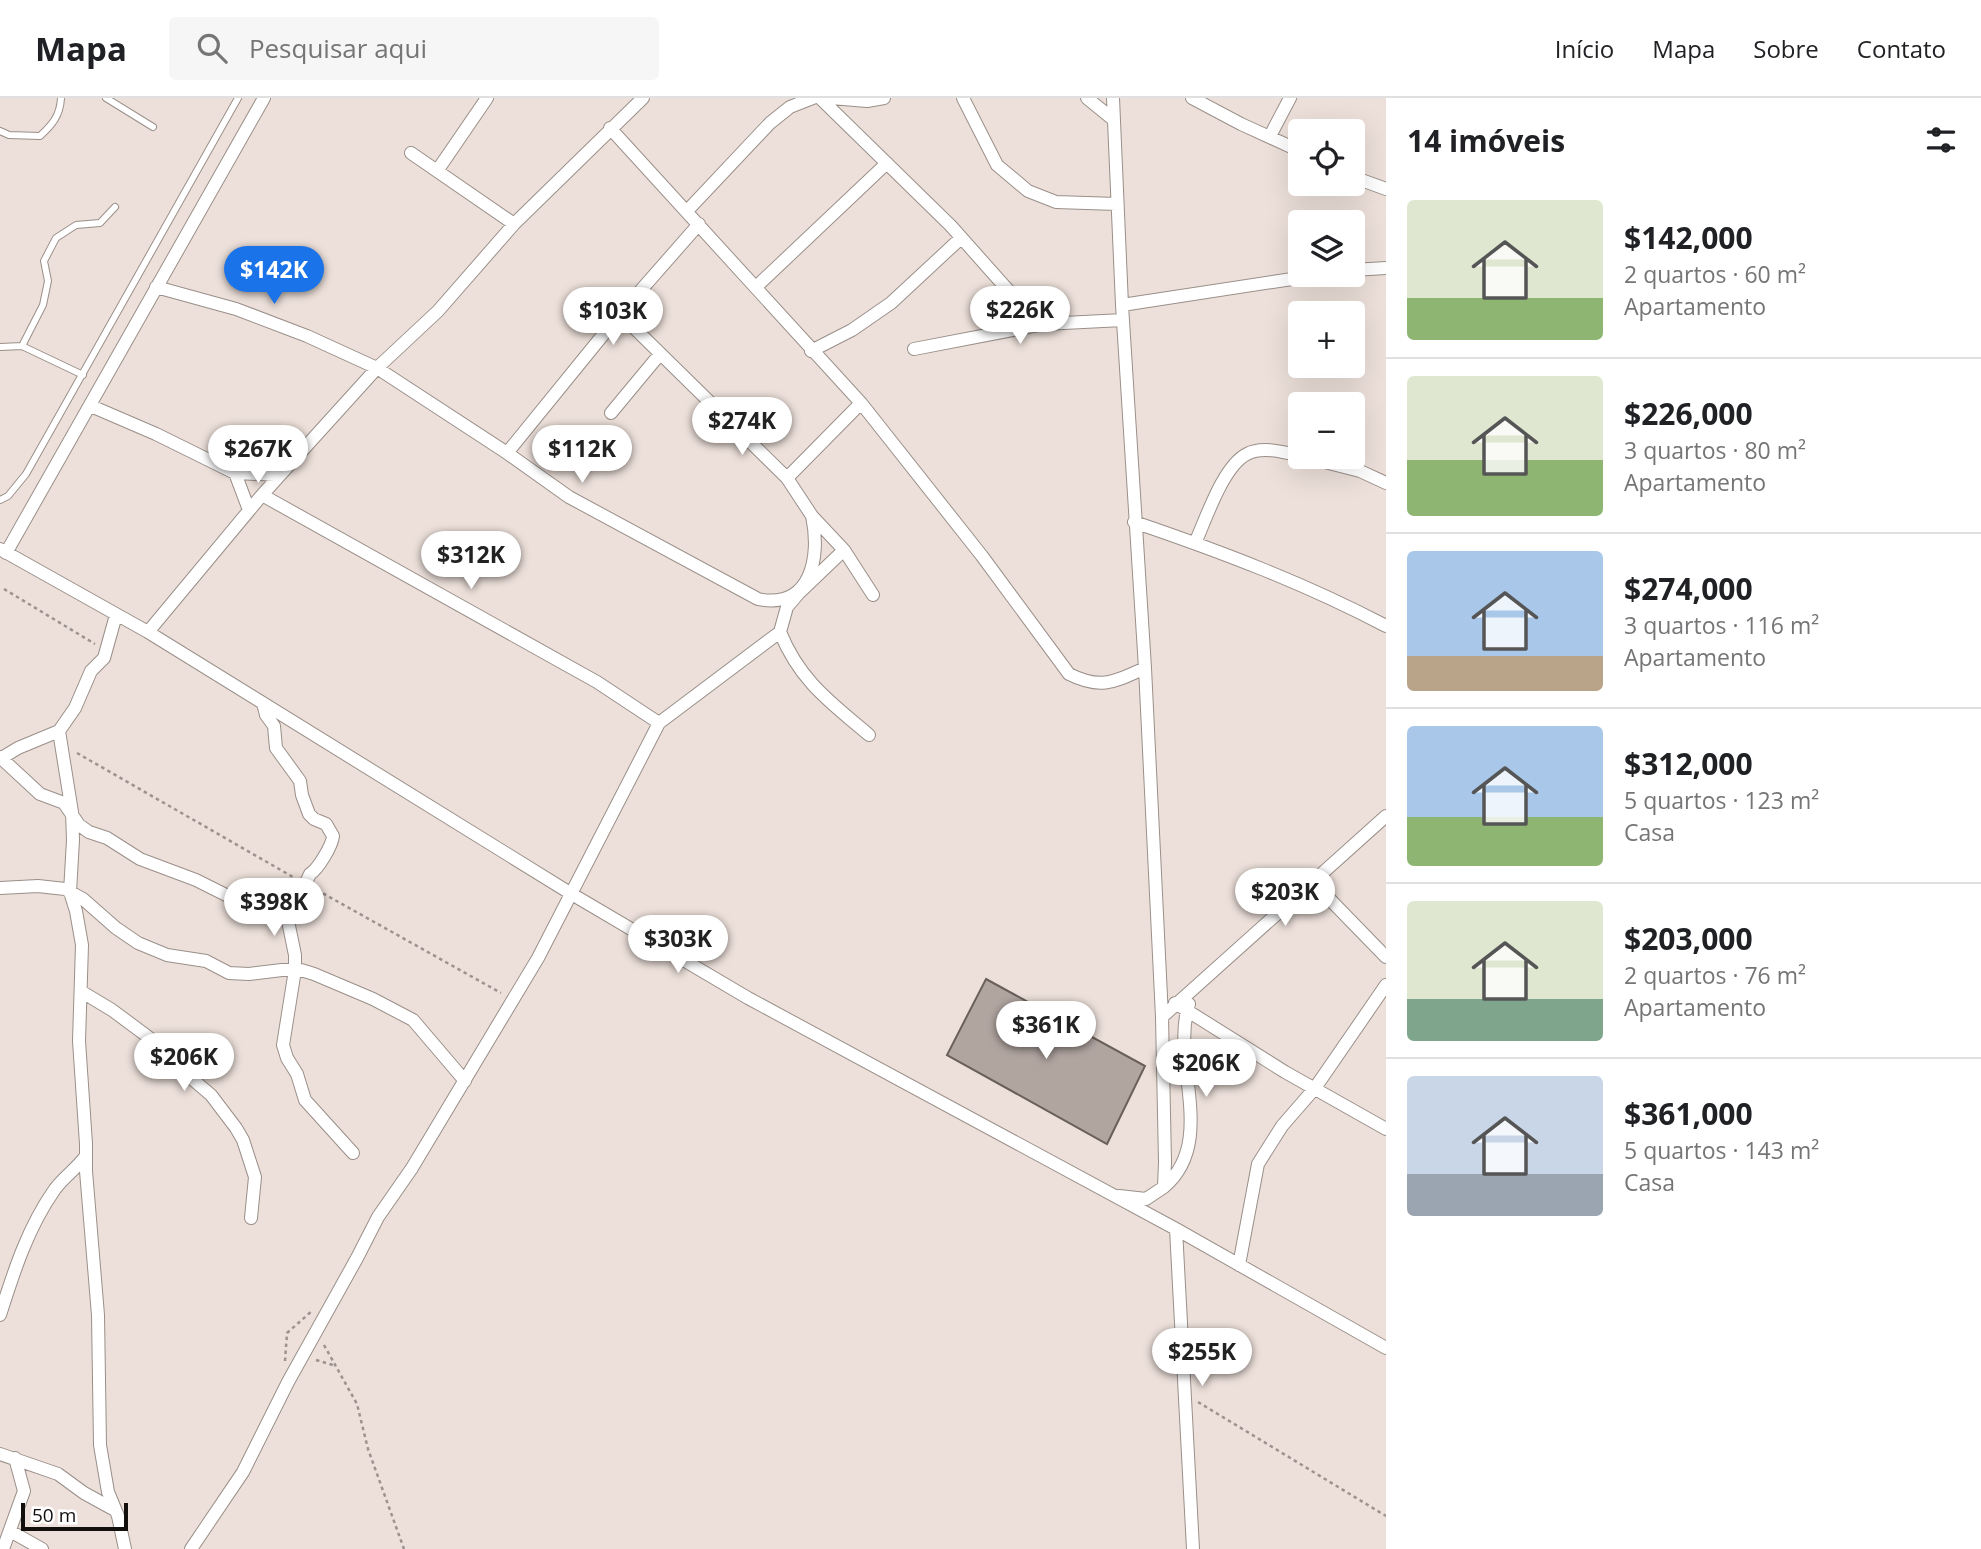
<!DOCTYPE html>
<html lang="pt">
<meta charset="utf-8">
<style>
:root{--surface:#fff;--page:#f6f6f6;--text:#202124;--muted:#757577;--line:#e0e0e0;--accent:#1a73e8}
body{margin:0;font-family:"Open Sans",sans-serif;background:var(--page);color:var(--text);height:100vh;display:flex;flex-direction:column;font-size:26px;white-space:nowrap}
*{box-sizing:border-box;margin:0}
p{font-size:23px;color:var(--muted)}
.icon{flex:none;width:38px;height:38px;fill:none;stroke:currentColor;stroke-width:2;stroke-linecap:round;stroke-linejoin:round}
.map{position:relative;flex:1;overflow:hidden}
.details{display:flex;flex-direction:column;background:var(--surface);width:595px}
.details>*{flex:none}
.controls{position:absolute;left:1288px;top:21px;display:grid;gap:14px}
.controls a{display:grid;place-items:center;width:77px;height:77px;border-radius:7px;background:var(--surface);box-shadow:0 7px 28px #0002;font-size:35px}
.scale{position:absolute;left:21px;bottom:18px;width:107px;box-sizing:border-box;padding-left:7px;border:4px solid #130f0d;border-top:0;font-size:19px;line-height:24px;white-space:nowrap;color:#130f0d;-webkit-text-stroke:5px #fff;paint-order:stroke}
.price{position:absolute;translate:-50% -60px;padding:0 16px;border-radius:24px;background:#fff;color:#222;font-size:23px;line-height:46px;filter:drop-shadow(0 2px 4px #0008)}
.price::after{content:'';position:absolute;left:50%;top:42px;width:21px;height:16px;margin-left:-10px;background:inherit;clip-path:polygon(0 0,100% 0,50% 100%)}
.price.selected{background:var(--accent);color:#fff}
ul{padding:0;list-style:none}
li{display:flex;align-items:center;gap:21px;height:175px;padding:0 21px}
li+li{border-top:2px solid var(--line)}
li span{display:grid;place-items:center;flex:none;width:196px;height:140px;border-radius:7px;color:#555}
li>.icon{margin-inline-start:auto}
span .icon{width:84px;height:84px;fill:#fffc;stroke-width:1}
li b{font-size:30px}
h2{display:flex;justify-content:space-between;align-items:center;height:84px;padding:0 21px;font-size:30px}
header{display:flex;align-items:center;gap:42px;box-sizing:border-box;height:98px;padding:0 35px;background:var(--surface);border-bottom:2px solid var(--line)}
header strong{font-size:33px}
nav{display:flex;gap:38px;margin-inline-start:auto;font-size:24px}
.search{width:490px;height:63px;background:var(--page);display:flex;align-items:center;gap:18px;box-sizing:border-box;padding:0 24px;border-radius:7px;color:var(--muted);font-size:26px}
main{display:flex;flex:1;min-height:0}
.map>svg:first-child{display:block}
</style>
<header>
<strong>Mapa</strong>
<div class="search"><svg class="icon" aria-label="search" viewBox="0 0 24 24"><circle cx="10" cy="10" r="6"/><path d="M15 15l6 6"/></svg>Pesquisar aqui</div>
<nav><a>Início</a><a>Mapa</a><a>Sobre</a><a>Contato</a></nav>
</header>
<main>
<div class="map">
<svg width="1386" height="1451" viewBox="0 0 1386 1451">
<rect width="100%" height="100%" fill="#ede0da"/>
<path fill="#b1a5a0" stroke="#6a605a" stroke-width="2" d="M986,881l159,87 -38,78 -160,-89z"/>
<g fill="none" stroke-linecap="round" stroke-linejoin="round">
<g stroke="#9a8f89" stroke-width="8">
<path id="lane" d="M106,0l47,29
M0,33l9,4 31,1c12,-11 20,-20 21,-38
M22,248l21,-41 5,-24 -4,-20 12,-23 20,-13 24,-2 15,-16
M0,249l22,-1 61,29
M0,402l8,-4 18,-22 212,-376"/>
</g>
<g stroke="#9a8f89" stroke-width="14">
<path id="street" d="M820,0l131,128 64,72 29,26
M831,0l36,3 17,-3
M963,0l34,67 31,26 28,11 61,2
M1087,0l27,22
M1113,0l9,207 23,363 17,349 3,145 -1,25 -18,12 -27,-3
M1192,0l49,26 59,27
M610,30l251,275 121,153 87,118c32,16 45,8 76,-6
M1270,38l20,-38
M411,55l103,71
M437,73l50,-73
M1353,79l33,12
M687,113l83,-88 20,-16 23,-9
M1353,172l33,-2
M757,188l130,-123
M156,189l80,22 71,27 70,32 130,85 62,44 189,102c53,11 63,-42 54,-83
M1122,207l196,-30
M620,216l167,164 25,38 32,34 29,45
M914,251l130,-25 79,-4
M811,253l41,-21 39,-27 70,-65
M91,308l65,28 79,39 45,2
M611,315l49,-59
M507,355l113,-139 79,-90
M1305,359l55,14 26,12
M235,375l14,37
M787,380l74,-75
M262,397l335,187 62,41
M1134,424c88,30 170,61 252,104
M1195,445c11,-24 28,-77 52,-89 15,-8 37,-2 53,2
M0,451l148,83 422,261 178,105 428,231 210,119
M6,455l258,-455
M148,534l114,-137 115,-127 61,-57 76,-87 129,-126
M780,534c20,49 50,70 89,103
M263,605l3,12 8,11 2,22 24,33 2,14 7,19 5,5 12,5 7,12c-1,10 -15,33 -23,38l-22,47
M59,633l13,81 1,28 -3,52 6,19 6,34 -3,96 7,103v27l12,144 2,130 8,47 10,24 7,33
M0,659l40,37 24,9 15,22 10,7 18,6 33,21 56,21 34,17 24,7 34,17 7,34v15l-12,75 4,13 10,16 8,26 48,53
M0,661l18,-11 41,-17 16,-23 16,-37 13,-13 12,-43
M1312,783l74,76
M0,790l38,-2 27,3 18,10 33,29 22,15 29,12 39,6 23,12 20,1 33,-4h19l13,4 59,25 40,21 52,61
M82,894l30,18 47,35 12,16 40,34 25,33 7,12 12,37 -4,41
M1175,905l110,69 101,57
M1162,919l224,-201
M1164,1089c54,-46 6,-126 25,-183
M1176,1131l17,320
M1239,1167l19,-101 24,-38 33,-38 71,-103
M0,1217c14,-44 28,-88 55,-126 9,-12 21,-20 30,-32
M0,1356l58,20 26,19 31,17
M10,1433l32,18
M3,1451l21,-58 -9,-33
M191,1451l52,-77 45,-90 69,-124 21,-41 34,-49 126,-210 121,-235 121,-91 7,-25 11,-13 46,-44"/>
</g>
<path stroke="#9c928e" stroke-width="2.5" stroke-dasharray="3.5 3.5" stroke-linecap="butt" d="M4,491l91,55
M77,655l216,124
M317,792l184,103
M324,1247l33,59 11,45 36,100
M316,1262l20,6
M285,1263l2,-28 26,-23
M1198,1304l188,114"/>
<use href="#lane" stroke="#fff" stroke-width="6"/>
<use href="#street" stroke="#fff" stroke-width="12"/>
</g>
</svg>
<div class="controls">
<a><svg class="icon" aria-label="locate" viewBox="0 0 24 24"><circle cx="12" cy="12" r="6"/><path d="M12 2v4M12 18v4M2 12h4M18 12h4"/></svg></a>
<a><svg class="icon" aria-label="layers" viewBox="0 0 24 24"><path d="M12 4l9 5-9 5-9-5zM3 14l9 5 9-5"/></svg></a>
<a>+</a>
<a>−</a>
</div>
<div class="scale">50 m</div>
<b class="price selected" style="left:274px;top:208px">$142K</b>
<b class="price" style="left:1020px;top:248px">$226K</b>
<b class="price" style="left:613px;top:249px">$103K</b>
<b class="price" style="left:742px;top:359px">$274K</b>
<b class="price" style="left:258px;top:387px">$267K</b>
<b class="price" style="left:582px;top:387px">$112K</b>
<b class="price" style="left:471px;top:493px">$312K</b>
<b class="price" style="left:1285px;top:830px">$203K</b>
<b class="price" style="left:274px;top:840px">$398K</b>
<b class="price" style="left:678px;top:877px">$303K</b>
<b class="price" style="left:1046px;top:963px">$361K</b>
<b class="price" style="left:184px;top:995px">$206K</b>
<b class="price" style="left:1206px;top:1001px">$206K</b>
<b class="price" style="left:1202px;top:1290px">$255K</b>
</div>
<section class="details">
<h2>14 imóveis<svg class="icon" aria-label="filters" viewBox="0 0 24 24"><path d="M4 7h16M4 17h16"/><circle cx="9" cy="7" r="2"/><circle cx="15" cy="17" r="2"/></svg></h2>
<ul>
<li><span style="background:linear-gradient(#dfe7d0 70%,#8fb573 0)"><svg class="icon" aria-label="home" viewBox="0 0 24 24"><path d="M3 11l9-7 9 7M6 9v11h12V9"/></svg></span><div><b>$142,000</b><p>2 quartos · 60 m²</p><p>Apartamento</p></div></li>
<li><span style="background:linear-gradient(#dfe7d0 60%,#8fb573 0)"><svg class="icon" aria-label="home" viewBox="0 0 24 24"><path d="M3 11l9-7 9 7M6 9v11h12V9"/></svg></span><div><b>$226,000</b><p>3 quartos · 80 m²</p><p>Apartamento</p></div></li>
<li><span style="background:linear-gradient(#a9c7e8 75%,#b9a48a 0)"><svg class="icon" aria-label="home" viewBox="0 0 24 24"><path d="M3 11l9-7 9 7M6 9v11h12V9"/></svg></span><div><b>$274,000</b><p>3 quartos · 116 m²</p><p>Apartamento</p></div></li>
<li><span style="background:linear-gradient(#a9c7e8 65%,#8fb573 0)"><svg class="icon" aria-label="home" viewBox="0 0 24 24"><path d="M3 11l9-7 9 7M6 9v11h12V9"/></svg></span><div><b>$312,000</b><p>5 quartos · 123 m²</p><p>Casa</p></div></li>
<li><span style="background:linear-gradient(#dfe7d0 70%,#7fa58c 0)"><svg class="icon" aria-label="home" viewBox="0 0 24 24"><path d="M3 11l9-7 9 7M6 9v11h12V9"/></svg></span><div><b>$203,000</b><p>2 quartos · 76 m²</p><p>Apartamento</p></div></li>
<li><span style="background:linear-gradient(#c9d6e8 70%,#9aa5b1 0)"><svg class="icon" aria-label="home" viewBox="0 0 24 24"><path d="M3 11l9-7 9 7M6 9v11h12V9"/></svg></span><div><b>$361,000</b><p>5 quartos · 143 m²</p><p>Casa</p></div></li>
</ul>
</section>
</main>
